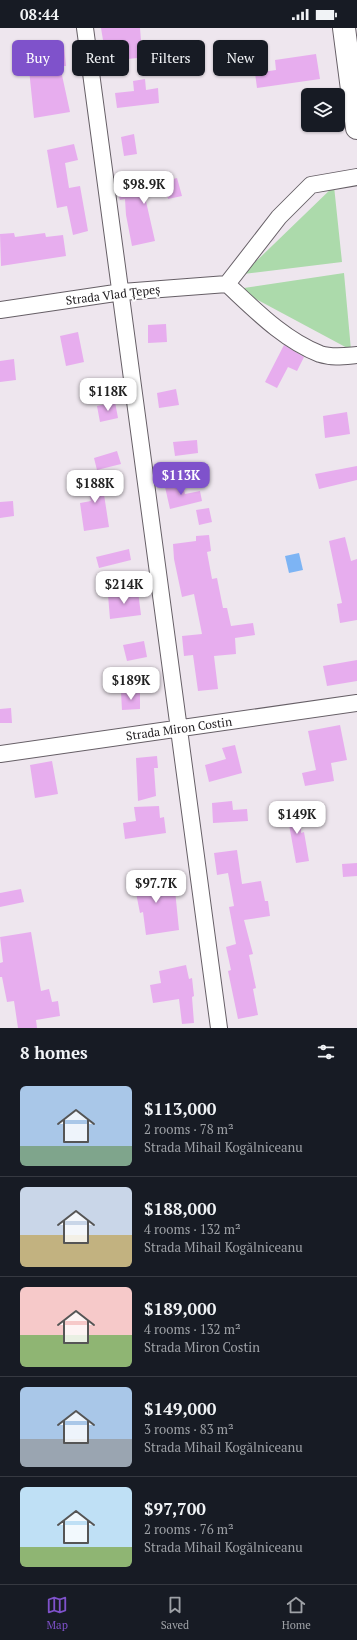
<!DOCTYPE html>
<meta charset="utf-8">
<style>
:root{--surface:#171b24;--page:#242831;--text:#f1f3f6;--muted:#9ea1a6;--line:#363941;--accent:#7f52cb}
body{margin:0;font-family:"PT Serif",serif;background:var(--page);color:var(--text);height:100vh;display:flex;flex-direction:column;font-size:15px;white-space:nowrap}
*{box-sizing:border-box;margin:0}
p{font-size:13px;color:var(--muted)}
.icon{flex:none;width:22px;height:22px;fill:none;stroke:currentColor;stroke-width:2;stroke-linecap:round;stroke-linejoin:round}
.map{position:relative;height:1000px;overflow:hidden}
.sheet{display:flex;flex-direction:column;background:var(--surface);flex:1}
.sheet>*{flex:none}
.guide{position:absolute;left:12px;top:12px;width:333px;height:36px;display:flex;gap:8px}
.fabs{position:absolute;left:301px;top:60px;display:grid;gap:8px}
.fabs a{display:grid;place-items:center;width:44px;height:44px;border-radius:6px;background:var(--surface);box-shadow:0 1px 3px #0004;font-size:20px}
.price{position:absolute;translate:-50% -34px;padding:0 9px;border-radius:8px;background:#fff;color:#222;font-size:13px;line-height:26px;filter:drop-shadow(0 1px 2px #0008)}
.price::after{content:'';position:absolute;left:50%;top:24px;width:12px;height:9px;margin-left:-6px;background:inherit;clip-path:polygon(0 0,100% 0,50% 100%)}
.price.on{background:var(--accent);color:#fff}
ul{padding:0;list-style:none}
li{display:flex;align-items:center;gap:12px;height:100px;padding:0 20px}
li+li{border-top:1px solid var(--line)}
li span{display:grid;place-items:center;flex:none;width:112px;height:80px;border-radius:6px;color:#555}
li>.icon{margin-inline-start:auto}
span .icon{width:48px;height:48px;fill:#fffc;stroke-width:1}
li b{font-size:17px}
h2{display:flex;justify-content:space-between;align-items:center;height:48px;padding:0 20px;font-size:17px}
.chip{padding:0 14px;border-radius:6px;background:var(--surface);box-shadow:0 1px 3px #0004;font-size:14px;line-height:36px}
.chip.on{background:var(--accent);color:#fff}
.status{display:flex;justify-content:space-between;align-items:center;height:28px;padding:0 20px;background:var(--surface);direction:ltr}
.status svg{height:11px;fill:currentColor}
.dock{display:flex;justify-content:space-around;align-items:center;height:56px;border-top:1px solid var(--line);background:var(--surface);font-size:11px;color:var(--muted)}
.dock a{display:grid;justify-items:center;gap:2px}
.dock .on{color:var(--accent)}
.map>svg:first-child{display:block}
</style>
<div class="status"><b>08:44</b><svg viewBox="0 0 49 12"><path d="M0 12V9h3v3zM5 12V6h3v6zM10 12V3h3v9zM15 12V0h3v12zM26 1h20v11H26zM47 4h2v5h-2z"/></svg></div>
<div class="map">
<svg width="357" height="1000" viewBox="0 0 357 1000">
<rect width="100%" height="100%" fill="#eee6ee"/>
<path fill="#acdaab" d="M334,158l8,76 -99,12z
M344,245l7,77 -114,-61z"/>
<path fill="#7db4f4" d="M299,525l4,17 -14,3 -4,-17z"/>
<path fill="#e7adee" d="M101,0h39l1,13 11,-1 2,16 -43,5 -2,-21h-6z
M64,18l2,20h-6l10,46 -36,6 -7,-68z
M316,26l4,25 -63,9 -2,-15 21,-3 -1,-10z
M145,51l1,11 12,-2 1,15 -42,5 -2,-15 19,-2 -1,-10z
M134,106l3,20 -13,2 -3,-19z
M74,116l4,16 -13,3 4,25 11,-2 8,45 -15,4 -6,-29 -10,2 -10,-58z
M144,146l2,12 31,-8 5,18 -14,3 -1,-4 -22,2 10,44 -23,5 -6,-31 -1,-16 -5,1 -2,-7 6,-1 -1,-15z
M14,205l1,4 30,-4 1,4 17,-2 3,21 -65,10 -1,-32z
M166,296l1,18 -19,1v-18z
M78,304l6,30 -18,4 -6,-30z
M284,317l20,12 -7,14 -9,-4 -11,21 -12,-6z
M14,331l2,21 -16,2v-21z
M176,361l3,16 -20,3 -2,-15z
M115,374l3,16 -18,4 -3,-16z
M347,384l3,22 -25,4 -2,-22z
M197,412l1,13 -23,3 -2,-14z
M117,423l4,13 -24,6 -3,-12z
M357,438v14l-38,9 -4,-15z
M105,445l4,13 -6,2 6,39 -25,4 -4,-28 11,-2 -6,-22z
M182,454l3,12 15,-3 2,10 -32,8 -5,-22z
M13,473l1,15 -14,2v-16z
M209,480l3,14 -13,3 -3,-15z
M209,507l2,16 -4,1 5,27 5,-1 6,30h4l4,18 22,-3 2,12 -20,3 1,16 -22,2 4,33 -20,2 -5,-36 -9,1 -2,-20 20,-2 -8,-40 -12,3 -8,-38 -1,-15 23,-3v-5z
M345,509l6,24 6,-2v61l-17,3 -3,-19 5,-1 -13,-62z
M129,521l2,11 -32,8 -3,-11z
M138,563l3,24 -31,4 -2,-24z
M144,613l3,16 -20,4 -4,-16z
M357,632v21l-30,5 -4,-20z
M121,664h19v17l-18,1z
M11,680l1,15h-12v-14z
M340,697l7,35 -16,3 3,18 -29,5 -3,-13 14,-3 -8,-39z
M235,717l7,28 -33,9 -4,-17 21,-6 -4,-11z
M157,728l1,12h-4l2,28 -18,5 -2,-43z
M52,733l6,33 -23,4 -5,-33z
M232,773l1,9 14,-1 1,12 -35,2 -1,-20z
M159,778l1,12 4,-1 2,16 -41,6 -2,-16 13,-2 -2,-14z
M286,780h15v25l3,-1 5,29 -13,2z
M237,822l5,34 19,-3 4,20h3l2,15 -26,4 9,34 -4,1 7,33 -3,1 5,26 -20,4 -10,-48 3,-1 -5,-23 10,-3 -7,-37 5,-1 -6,-33 -11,2 -3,-22z
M357,835v13l-14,1 -1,-13z
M160,845l3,19 12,-2 4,40 -33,5 -3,-23 -3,1 -5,-25 -4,1 -2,-11z
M21,861l3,13 -24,5v-14z
M31,904l10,59 8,-2 3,13 6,-1 2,15 -24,4 1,8h-19l-4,-27 -7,1 -5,-25h-2v-14l3,-1 -3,-25z
M186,937l3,14 3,-1 2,18 -2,1 2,26 -12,1 -3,-25 -26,4 -3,-18 11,-2 -2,-12z"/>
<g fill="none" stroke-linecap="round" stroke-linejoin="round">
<g stroke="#665f66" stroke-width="18">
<path id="minor" d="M85,0l134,1000
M227,256l52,-67 32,-32 46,-8
M227,256c28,26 57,56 93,70 12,4 25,2 37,1
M0,282l122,-18 105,-8
M0,726l357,-51"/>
</g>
<g stroke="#665f66" stroke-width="24">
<path id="primary" d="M344,0l13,100"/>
</g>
<use href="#minor" stroke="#fff" stroke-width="16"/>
<use href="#primary" stroke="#fff" stroke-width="22"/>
</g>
<g text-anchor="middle" stroke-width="3.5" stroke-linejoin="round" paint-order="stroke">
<g font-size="12" fill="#232023" stroke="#fff">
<text transform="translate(113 267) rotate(-7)" y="4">Strada Vlad Țepeș</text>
<text transform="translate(179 701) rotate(-8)" y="4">Strada Miron Costin</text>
</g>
</g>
</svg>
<div class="fabs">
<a><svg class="icon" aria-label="layers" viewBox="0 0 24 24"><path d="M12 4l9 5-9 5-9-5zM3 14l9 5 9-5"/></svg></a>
</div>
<b class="price" style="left:144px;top:177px">$98.9K</b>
<b class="price" style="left:108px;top:384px">$118K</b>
<b class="price on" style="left:181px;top:468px">$113K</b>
<b class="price" style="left:95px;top:476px">$188K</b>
<b class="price" style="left:124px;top:577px">$214K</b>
<b class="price" style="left:131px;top:673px">$189K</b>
<b class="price" style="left:297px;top:807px">$149K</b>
<b class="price" style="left:156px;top:876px">$97.7K</b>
<div class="guide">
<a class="chip on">Buy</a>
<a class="chip">Rent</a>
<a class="chip">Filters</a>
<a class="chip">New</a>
</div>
</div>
<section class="sheet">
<h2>8 homes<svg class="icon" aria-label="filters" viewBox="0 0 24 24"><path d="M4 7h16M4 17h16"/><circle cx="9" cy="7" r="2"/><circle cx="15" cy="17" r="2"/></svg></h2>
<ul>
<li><span style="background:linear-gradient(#a9c7e8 75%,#7fa58c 0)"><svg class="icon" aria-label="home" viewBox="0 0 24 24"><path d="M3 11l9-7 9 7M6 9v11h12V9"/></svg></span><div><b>$113,000</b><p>2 rooms · 78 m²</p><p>Strada Mihail Kogălniceanu</p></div></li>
<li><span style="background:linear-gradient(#c9d6e8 60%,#c2b280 0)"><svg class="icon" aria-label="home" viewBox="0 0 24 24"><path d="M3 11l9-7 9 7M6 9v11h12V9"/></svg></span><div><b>$188,000</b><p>4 rooms · 132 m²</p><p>Strada Mihail Kogălniceanu</p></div></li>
<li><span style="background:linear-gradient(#f6c9c9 60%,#8fb573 0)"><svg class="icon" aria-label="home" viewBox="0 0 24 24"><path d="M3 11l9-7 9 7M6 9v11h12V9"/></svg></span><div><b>$189,000</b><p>4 rooms · 132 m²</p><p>Strada Miron Costin</p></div></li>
<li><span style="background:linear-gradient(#a9c7e8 65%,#9aa5b1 0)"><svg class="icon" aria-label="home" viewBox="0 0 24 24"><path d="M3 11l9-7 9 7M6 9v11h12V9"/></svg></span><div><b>$149,000</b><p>3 rooms · 83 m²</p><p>Strada Mihail Kogălniceanu</p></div></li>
<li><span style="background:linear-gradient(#bfe0f5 75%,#8fb573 0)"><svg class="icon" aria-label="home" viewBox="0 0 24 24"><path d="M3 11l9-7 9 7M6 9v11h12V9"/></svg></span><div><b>$97,700</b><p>2 rooms · 76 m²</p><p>Strada Mihail Kogălniceanu</p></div></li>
</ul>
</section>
<nav class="dock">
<a class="on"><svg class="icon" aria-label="map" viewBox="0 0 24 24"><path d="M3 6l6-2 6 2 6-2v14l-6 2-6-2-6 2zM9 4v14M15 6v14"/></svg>Map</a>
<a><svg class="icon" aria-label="saved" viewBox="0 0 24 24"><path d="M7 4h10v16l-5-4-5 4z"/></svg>Saved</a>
<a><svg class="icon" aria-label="home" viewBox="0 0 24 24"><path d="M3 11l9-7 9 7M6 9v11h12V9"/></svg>Home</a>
</nav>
